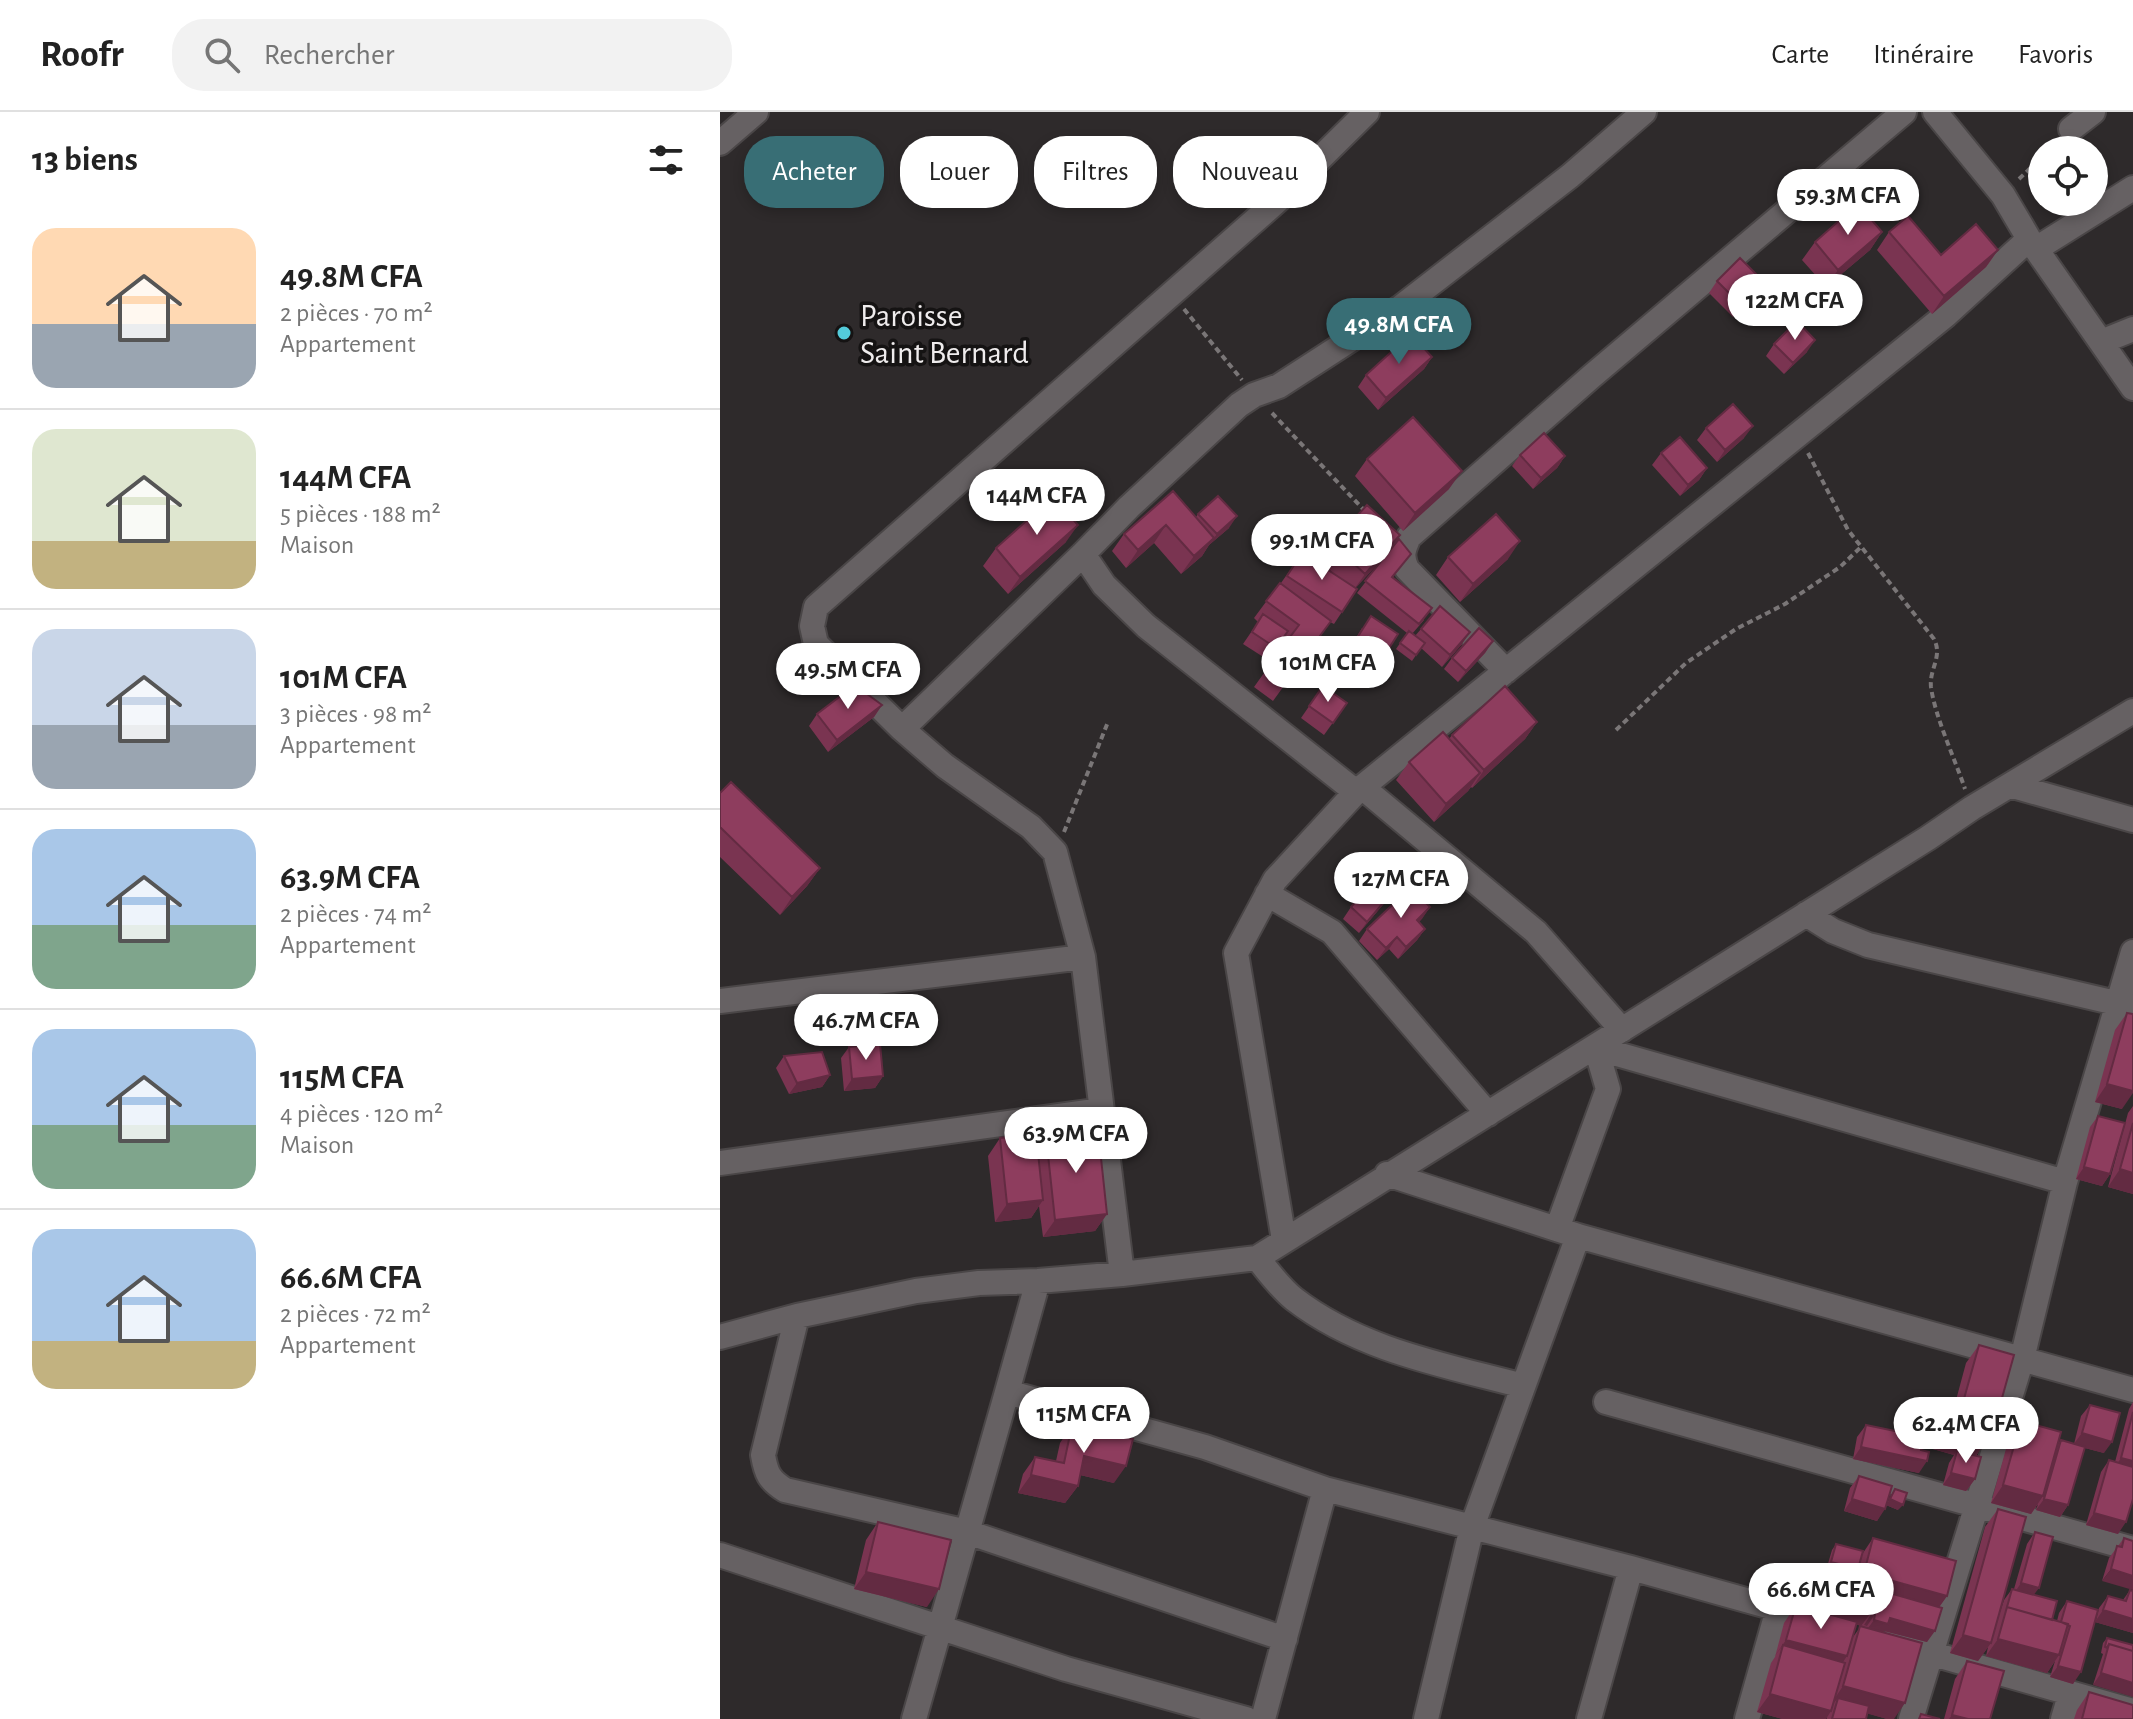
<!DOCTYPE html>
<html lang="fr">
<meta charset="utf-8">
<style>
:root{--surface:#fff;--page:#f2f2f2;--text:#222;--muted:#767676;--line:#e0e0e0;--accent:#386e75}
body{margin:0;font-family:"Alegreya Sans",sans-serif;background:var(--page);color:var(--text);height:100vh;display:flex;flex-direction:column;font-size:30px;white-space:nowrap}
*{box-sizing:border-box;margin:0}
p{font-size:26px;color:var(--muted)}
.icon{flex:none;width:44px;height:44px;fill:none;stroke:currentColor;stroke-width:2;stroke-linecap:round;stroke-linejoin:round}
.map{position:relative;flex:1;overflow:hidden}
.drawer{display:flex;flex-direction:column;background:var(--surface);width:720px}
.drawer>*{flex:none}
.guide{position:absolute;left:24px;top:24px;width:760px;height:72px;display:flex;gap:16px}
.controls{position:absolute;left:1308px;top:24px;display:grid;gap:16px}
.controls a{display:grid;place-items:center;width:80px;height:80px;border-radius:50%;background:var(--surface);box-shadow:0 4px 12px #0003;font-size:40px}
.price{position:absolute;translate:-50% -68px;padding:0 18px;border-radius:28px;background:#fff;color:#222;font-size:26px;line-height:52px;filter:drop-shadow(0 2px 4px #0008)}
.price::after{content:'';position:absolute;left:50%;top:48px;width:24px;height:18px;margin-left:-12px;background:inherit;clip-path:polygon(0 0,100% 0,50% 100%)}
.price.on{background:var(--accent);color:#fff}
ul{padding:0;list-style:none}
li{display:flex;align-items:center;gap:24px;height:200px;padding:0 32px}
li+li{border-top:2px solid var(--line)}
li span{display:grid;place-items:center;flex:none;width:224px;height:160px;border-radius:24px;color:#555}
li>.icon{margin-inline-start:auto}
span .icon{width:96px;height:96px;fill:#fffc;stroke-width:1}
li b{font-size:34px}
h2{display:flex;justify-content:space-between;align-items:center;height:96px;padding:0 32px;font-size:34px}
.chip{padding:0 28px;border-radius:32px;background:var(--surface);box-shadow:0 4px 12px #0003;font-size:28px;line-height:72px}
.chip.on{background:var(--accent);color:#fff}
header{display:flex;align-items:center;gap:48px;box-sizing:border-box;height:112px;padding:0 40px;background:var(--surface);border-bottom:2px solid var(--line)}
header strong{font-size:38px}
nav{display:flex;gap:44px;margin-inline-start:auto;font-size:28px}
.search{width:560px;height:72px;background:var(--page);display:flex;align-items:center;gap:20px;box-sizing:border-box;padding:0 28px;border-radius:32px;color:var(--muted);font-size:30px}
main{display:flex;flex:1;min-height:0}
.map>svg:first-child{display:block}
</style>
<header>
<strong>Roofr</strong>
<div class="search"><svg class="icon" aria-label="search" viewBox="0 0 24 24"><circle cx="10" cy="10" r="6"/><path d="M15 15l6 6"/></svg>Rechercher</div>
<nav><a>Carte</a><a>Itinéraire</a><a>Favoris</a></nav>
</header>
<main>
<section class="drawer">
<h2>13 biens<svg class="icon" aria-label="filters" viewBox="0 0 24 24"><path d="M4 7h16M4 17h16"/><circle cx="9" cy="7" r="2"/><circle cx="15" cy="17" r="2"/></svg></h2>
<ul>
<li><span style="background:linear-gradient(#ffd9b3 60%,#9aa5b1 0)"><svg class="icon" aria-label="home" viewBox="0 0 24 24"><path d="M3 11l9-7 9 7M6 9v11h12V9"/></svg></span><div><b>49.8M CFA</b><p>2 pièces · 70 m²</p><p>Appartement</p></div></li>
<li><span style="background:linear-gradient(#dfe7d0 70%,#c2b280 0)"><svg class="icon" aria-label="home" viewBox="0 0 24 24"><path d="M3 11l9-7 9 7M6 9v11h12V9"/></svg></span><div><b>144M CFA</b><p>5 pièces · 188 m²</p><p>Maison</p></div></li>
<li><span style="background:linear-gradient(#c9d6e8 60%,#9aa5b1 0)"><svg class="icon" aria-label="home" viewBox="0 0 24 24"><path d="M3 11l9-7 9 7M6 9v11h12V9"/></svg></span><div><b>101M CFA</b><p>3 pièces · 98 m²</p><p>Appartement</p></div></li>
<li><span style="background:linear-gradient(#a9c7e8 60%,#7fa58c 0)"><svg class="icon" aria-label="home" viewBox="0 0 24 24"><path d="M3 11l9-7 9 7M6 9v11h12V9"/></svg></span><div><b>63.9M CFA</b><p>2 pièces · 74 m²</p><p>Appartement</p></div></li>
<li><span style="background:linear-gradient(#a9c7e8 60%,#7fa58c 0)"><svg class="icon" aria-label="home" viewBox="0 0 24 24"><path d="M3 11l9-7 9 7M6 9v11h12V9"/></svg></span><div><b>115M CFA</b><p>4 pièces · 120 m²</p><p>Maison</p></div></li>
<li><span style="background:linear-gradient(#a9c7e8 70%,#c2b280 0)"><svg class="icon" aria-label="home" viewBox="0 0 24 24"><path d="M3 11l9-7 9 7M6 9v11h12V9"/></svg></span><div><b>66.6M CFA</b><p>2 pièces · 72 m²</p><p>Appartement</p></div></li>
</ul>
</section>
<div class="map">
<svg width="1413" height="1607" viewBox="0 0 1413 1607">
<rect width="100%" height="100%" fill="#2e2a2b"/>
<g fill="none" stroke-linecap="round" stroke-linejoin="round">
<g stroke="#4a4647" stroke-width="28">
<path id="minor" d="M924,0l-74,64 -169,131 -122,79 -25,9 -15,10 -110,102 -46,47 21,31 42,41 210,166 590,-477 83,-76
M1215,0l68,83 26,44 104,149
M1351,17l22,-17
M0,31l36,-31
M1316,137l97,-61
M1381,230l32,-13
M786,559l-99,-102c-6,-13 -4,-19 2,-32l183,-161 312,-264
M182,617l181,-175
M1293,674l120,34
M642,675l174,145 86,98
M547,782l65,38 156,182
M1086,802l27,17 35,14 265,62
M0,889l363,-44
M876,936l469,134
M0,1051l382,-53
M667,1062l191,62 555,154
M837,1117l51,-140 -12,-41
M564,1128l-48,-287 39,-73 81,-88
M537,1146c11,13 23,30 37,41 66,51 150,66 229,87
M402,1162l-39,-317 -28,-105 -24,-25 -86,-61 -43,-37 -86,-85 -4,-18 4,-19 461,-406 90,-89
M318,1169l-31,111 198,55 120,42 306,79 190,53
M77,1204l-34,139c3,18 6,25 22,35l182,42 318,107
M0,1225l77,-21 119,-25 63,-8 59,-2 84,-7 135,-16 671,-420 44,-30 161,-97
M886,1290l527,147
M0,1443l346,114 180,50
M1171,1530l242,69
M194,1607l93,-327
M543,1607l62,-230
M706,1607l46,-192 106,-291
M869,1607l42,-151
M1027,1607l31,-110
M1191,1607l111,-360 43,-177 68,-230
M1343,1607l7,-24"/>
</g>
<path stroke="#7a7677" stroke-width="4" stroke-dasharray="6 4" stroke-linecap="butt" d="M1299,67l23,-22
M464,197l58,71
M552,301l93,98
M1088,341l40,77 86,109c9,18 -5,30 -3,48 4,30 24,72 34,102
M896,618l70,-67 50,-34 49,-25 55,-37 21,-20
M344,720l44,-110"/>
<use href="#minor" stroke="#666163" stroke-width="24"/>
</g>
<path fill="#7a3451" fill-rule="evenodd" d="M1162,120l-12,18 -44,37 -24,-27 13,-18z
M1169,120l52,23 57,-5 -12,17 -54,47 -55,-64z
M997,169l47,1 -8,12 -23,23 -24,-24z
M1054,232l33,8 -23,22 -18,-18z
M712,245l-8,12 -46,41 -20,-23 8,-12z
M986,316l38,10 -27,24 -20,-22z
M941,341l46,15 -8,12 -19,16 -28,-31z
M800,343l45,1 -8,12 -24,21 -21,-23z
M647,347l82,30 -46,42 -48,-55z
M478,402l31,14 -20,17 -7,11 -21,18 -27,-31 -28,25 -14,-17 12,-17 72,-17z
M346,430l-58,52 -25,-28 13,-18z
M612,431l56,10 14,13 -9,11 31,43 -12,14 3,2 6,-7 41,15 -20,23 -21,-19 -9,13 -16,-12 11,-16 -50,-40 31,-40 -33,35 2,1 -23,35 -4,-2 -57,79 -19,-14 32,-45 -4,-2 -14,20 -25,-16 15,-22 -4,-4 26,-35h1l21,-30 32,21 -14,-13z
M728,445l60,2 -48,43 -24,-27z
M642,516l15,39 -8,11 -27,-17z
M773,529l-8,12 -27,29 -14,-13 8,-11z
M603,574l24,17 -23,32 -23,-17z
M162,593l-8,12 -46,35 -19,-26 8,-12z
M817,610l-12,17 -53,49 -1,-1 -3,4 -34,31 -38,-42 13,-18 40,-23 3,-4z
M0,681l100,75 -13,18 -27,29 -60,-58z
M672,782l-33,39 -16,-14 8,-12z
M710,795l-11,15 6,7 -8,11 -19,19 -9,-10 -12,11 -18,-19 8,-12z
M1407,901l-5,96 -27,-7 20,-72z
M129,935l34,29 -8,12 -31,3 -3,-33z
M64,944l46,19 -8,12 -33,7 -13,-26z
M1413,994v88l-25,-7 20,-74z
M1378,1004l12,58 -8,12 -26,-7 14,-52z
M326,1024l61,78 -12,17 -52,6 -4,-31 -8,12 -36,4 -7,-66 12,-18 38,9z
M1259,1233l18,71 -11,15 -5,17 -5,8 -1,23 -9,12 -23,-6 6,-22 5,-8 -32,-9 -3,27 -66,-14 4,-22 9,-12 56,12 4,-15 9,-12 17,5 14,-52z
M1413,1290v97l-15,35 -32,-9 15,-53 8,-12 6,2 14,-53z
M1370,1293l14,48 -19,-5 -17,57 -8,12 -24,-7 2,-6 -7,10 -40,-11 18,-65 12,-17 37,23 3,-4 13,4 7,-28z
M352,1313l42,58 -34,-8 -2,11 -13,17 -47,-10 5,-19 12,-17 21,4 4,-18z
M1139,1364l28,27 8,-14 3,21 -12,-5 -9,16 -33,-10 6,-23z
M1278,1397l-1,112 7,-21 8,-11h2l13,-45 8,-12 -1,63 18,25 5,1 2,-8 8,-12 29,19 3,-12 9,-12 15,4 7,-10 3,1v42l-38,-11 -22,62 -23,-7 5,-16 -8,12 -61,-17 2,-9 -10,14 -28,-8 35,-126z
M158,1410l49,85 -73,-18 12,-49z
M1153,1426l74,58 -8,11 -12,35 -43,-11 -2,1 12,87h-7l-20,-6 -1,6h-39v-2l-1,2h-43l-26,-7 14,-49 4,-6 9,-34 12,-18 8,3 8,-23 8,-12 34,9 3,-13 -4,6 -26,-8 5,-17 4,-6 25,12zM1136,1512l5,2 -8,11z
M1404,1426l9,3 -31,40 7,-23z
M1387,1526l26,7 -40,40 10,-31 -2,-1 2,-10z
M1247,1549l23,58h-46l11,-40z
M1369,1580l44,27h-59l3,-9z"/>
<path fill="#632b42" d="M1162,120l-12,18 -44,37 12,-17z
M1278,138l-12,17 -54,47 12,-18z
M1044,170l-8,12 -23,23 8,-12z
M1095,228l-8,12 -23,22 9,-11z
M712,245l-8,12 -46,41 8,-12z
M1033,314l-9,12 -27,24 8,-12z
M845,344l-8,12 -24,21 8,-11z
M987,356l-8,12 -19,16 8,-11z
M742,359l-13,18 -46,42 12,-18z
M517,404l-8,12 -20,17 -7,11 -21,18 13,-18z
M358,413l-12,17 -58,52 12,-17z
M446,413l-12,18 -28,25 12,-18z
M680,423l-12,18 -35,38 12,-17z
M800,429l-12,18 -48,43 13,-18z
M750,520l-8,12 -20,23 8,-12z
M773,529l-8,12 -27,29 8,-11z
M162,593l-8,12 -46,35 9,-12z
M817,610l-12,17 -53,49 12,-18z
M760,661l-12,18 -34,31 12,-18z
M100,756l-13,18 -27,29 12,-18z
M680,771l-8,11 -33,39 8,-11z
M710,795l-8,12 -13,13 8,-12z
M705,817l-8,11 -19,19 8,-12z
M677,825l-8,12 -12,11 9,-12z
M110,963l-8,12 -33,7 8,-11z
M163,964l-8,12 -31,3 8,-12z
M1387,972l26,7v2l-11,16 -27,-7z
M1364,1055l26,7 -8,12 -26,-7z
M1400,1057l13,4v21l-25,-7z
M323,1088l-12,18 -36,4 12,-18z
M387,1102l-12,17 -52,6 12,-17z
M1242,1294l35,10 -12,17 -35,-9z
M1362,1321l30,9 -8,11 -31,-8z
M1208,1322l53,14 -8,12 -16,-9 -3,4 -34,-10z
M1141,1335l66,14 -8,12 -66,-14z
M364,1344l42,10 -12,17 -42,-10z
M1401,1346l12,3v13l-20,-4z
M1231,1361l24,6 -9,12 -23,-6z
M311,1363l47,11 -13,17 -47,-10z
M1283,1373l40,11 -12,18 -40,-11z
M1132,1387l33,10 -8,12 -33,-10z
M1170,1387l13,6 -5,5 -12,-5z
M1324,1387l24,6 -8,12 -24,-7z
M1374,1401l32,9 -8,12 -32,-9z
M1111,1450l27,7 -5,6 -26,-8z
M1391,1457l22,7v14l-31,-9z
M146,1460l73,17 -12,18 -73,-18z
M1144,1461l83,23 -12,17 -83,-23z
M1301,1471l18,5 -9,12 -17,-5z
M1092,1484l58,18 -9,12 -57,-18z
M1383,1498l30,9v14l-38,-11z
M1152,1501l3,1 -8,12 -3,-1z
M1170,1506l45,13 -8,11 -43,-11 -4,5 -15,-4 9,-12z
M1243,1523l28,8 -13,18 -28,-8z
M1278,1527l61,16 -12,18 -61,-17z
M1066,1528l61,16 -12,18 -52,-29 -9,12z
M1338,1554l23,6 -8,12 -23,-7z
M1381,1561l32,10v14l-40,-12z
M1123,1574l62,17 -11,16h-7l-51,-14 2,-7 -5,6h-2z
M1050,1582l61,17 -5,8h-43l-26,-7z
M1232,1603l16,4h-19z"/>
<path fill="#8e3d5e" stroke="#632b42" stroke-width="2" d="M1138,92l24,28 -44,38 -23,-28z
M1188,104l33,39 35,-31 22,26 -54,46 -55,-64z
M1020,146l24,24 -23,23 -24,-24z
M1077,209l18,19 -22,23 -19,-19z
M691,222l21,23 -46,41 -20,-23z
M1013,292l20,22 -28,24 -19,-22z
M693,305l49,54 -47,42 -48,-54z
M824,321l21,23 -24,22 -21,-23z
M960,325l27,31 -19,17 -27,-32z
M453,379l41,47 -20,18 -28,-31 -28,25 -14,-16z
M498,384l19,20 -20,18 -19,-20z
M333,385l25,28 -58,52 -24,-29z
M647,393l33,30 -35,39 -33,-31z
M776,402l24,27 -47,43 -25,-27z
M679,427l12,15 -19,23 40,31 -13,16 -54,-43z
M582,441l55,36 -15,23 -55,-36z
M560,471l51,38 -46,62 -19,-14 33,-44 -33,-24z
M720,494l30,26 -20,23 -29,-26z
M543,502l25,17 -12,17 -24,-16z
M651,504l27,18 -21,33 -27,-18z
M759,516l14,13 -27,30 -14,-13z
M689,519l16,12 -9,12 -16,-12z
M135,573l27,20 -45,35 -20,-26z
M603,574l24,17 -14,20 -24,-17z
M785,574l32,36 -53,48 -32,-35z
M723,620l37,41 -34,31 -37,-42z
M11,670l89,86 -28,29 -72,-70v-34z
M664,757l16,14 -33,39 -16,-15z
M691,775l19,20 -13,13 8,9 -19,18 -9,-10 -11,11 -19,-19z
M1407,901l6,1v77l-26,-7z
M160,932l3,32 -31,3 -3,-32z
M102,940l8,23 -33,8 -13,-27z
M1378,1004l27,7 -15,51 -26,-7z
M1413,1011v50l-13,-4z
M378,1018l9,84 -52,6 -9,-84z
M316,1022l7,66 -36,4 -7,-66z
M1259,1233l35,10 -17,61 -35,-10z
M1370,1293l30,8 -8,29 -30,-9z
M1215,1298l53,15 -7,23 -53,-14z
M1413,1300v49l-12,-3z
M1301,1309l40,11 -18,64 -40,-11z
M352,1313l61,14 -7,27 -42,-10 -6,30 -47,-11 4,-18 29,6z
M1146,1313l58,12 -3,13 8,2 -2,9 -66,-14z
M1341,1328l24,7 -17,58 -24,-6z
M1237,1339l24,6 -6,22 -24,-6z
M1389,1348l24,7v32l-7,23 -32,-9z
M1139,1364l33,10 -7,23 -33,-10z
M1175,1377l12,4 -4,12 -13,-6z
M1278,1397l28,8 -35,126 -28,-8z
M158,1410l73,18 -12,49 -73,-17z
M1315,1420l18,5 -14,51 -18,-5z
M1153,1426l83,23 -9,35 -83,-23z
M1404,1426l9,3v35l-22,-7 6,-23 5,1z
M1116,1432l27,7 -5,18 -27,-7z
M1100,1461l122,35 -7,23 -45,-13 -2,6 -14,-4 1,-6 -3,-1 4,-18 -6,19 -58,-18z
M1292,1477l45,12 -5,19 -45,-13z
M1410,1478l3,1v28l-30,-9 5,-14 18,5z
M1347,1489l31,9 -17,62 -23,-6 12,-40 -9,-4z
M1076,1493l61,17 -10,34 -61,-16z
M1287,1495l61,17 -9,31 -61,-16z
M1140,1514l62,17 -17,60 -62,-17z
M1387,1526l26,7v6l-24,-7 -2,4 -2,-1z
M1389,1532l24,7v32l-32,-10z
M1063,1533l62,18 -14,48 -61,-17z
M1247,1549l37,10 -14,48h-22l-16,-4z
M1369,1580l44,13v14h-51z
M1118,1586l31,8 -3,13h-34z
M1201,1602l19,5h-21z"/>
<circle fill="#53cbda" stroke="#151313" stroke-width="3" cx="124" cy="221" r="8"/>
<g text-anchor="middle" stroke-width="7" stroke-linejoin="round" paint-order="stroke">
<g font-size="32" fill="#efeced" stroke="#151313" text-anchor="start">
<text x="140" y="214">Paroisse<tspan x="140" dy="37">Saint Bernard</tspan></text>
</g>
</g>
</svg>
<div class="controls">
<a><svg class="icon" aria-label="locate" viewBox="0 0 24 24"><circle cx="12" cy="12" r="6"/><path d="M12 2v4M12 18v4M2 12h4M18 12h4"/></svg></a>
</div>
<b class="price" style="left:1128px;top:125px">59.3M CFA</b>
<b class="price" style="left:1075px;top:230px">122M CFA</b>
<b class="price on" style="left:679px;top:254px">49.8M CFA</b>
<b class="price" style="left:317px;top:425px">144M CFA</b>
<b class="price" style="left:602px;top:470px">99.1M CFA</b>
<b class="price" style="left:608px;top:592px">101M CFA</b>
<b class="price" style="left:128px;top:599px">49.5M CFA</b>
<b class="price" style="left:681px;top:808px">127M CFA</b>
<b class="price" style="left:146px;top:950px">46.7M CFA</b>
<b class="price" style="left:356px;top:1063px">63.9M CFA</b>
<b class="price" style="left:364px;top:1343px">115M CFA</b>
<b class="price" style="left:1246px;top:1353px">62.4M CFA</b>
<b class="price" style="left:1101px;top:1519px">66.6M CFA</b>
<div class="guide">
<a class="chip on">Acheter</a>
<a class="chip">Louer</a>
<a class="chip">Filtres</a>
<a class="chip">Nouveau</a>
</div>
</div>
</main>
